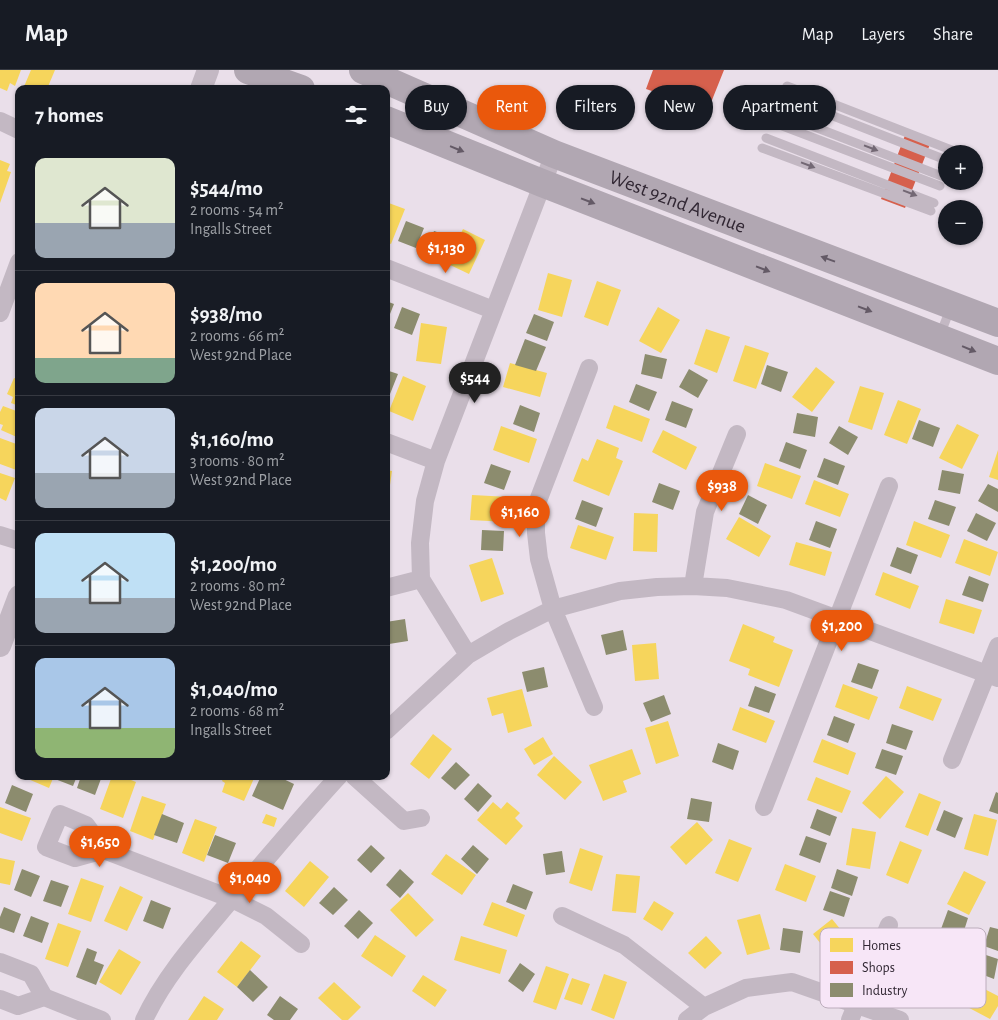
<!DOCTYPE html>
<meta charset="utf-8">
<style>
:root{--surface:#171b24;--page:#20242c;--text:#f1f3f6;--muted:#9ea1a6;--line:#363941;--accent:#ea580c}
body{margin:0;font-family:"Alegreya Sans",sans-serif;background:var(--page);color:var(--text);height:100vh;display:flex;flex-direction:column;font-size:19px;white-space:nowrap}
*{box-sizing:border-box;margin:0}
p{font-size:16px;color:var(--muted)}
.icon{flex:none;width:28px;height:28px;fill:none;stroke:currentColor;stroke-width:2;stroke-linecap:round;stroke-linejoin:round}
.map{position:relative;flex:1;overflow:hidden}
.details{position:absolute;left:15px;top:15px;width:375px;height:695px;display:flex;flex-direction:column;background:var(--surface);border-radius:10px;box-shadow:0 1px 4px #0004}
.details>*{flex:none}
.top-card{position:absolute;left:405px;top:15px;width:475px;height:45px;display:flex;gap:10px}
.fabs{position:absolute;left:938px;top:75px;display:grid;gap:10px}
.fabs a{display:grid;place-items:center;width:45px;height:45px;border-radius:50%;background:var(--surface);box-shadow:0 1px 4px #0004;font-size:25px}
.price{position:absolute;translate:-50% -42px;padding:0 11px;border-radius:18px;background:var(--accent);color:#fff;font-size:16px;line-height:32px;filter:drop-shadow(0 1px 2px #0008)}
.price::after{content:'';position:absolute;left:50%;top:30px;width:15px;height:11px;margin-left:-8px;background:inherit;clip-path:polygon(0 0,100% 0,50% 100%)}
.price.selected{background:#222;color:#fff}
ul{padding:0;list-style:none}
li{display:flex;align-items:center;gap:15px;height:125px;padding:0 20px}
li+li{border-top:1px solid var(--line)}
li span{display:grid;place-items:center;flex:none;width:140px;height:100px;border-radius:10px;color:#555}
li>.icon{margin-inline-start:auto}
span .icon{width:60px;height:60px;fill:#fffc;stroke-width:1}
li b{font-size:21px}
h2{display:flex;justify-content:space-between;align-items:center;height:60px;padding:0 20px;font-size:21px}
.pill{padding:0 18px;border-radius:22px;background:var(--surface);box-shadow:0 1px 4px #0004;font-size:18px;line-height:45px}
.pill.selected{background:var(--accent);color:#fff}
header{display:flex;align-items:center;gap:30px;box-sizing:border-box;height:70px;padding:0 25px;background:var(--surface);border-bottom:1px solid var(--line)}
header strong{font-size:24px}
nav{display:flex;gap:28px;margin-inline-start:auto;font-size:18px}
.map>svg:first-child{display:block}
</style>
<header>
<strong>Map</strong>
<nav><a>Map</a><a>Layers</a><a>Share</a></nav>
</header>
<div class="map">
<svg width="998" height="950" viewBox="0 0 998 950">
<rect width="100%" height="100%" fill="#eadfea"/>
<path fill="#f6d55c" d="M0,0h21l-6,16 -5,-3 -3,8 -7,-3z
M31,0h24l-8,19h-24z
M0,90l10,4 -3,7 4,1 -11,31z
M386,132l19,7 -14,35 -5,-2z
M463,159l22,11 -16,34 -23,-11z
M548,203l24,7 -10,37 -24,-7z
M597,211l24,9 -13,36 -24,-9z
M658,237l22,13 -19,33 -22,-12z
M421,253l26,4 -6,37 -25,-3z
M706,259l24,8 -13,36 -23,-9z
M745,275l24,8 -13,36 -23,-8z
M510,293l37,10 -7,24 -37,-10z
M816,297l19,15 -23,30 -20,-15z
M403,306l23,10 -13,35 -24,-10z
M14,308l5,2v26l-8,-3 2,-6 -6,-3z
M860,316l24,7 -12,37 -24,-8z
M898,330l23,9 -14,35 -23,-9z
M614,335l36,14 -8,23 -36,-14z
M3,336l16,6v26l-18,-8 2,-5 -3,-1v-12z
M957,354l22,11 -17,34 -23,-11z
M501,356l36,13 -8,24 -36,-13z
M663,360l34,17 -11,23 -34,-18z
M0,368l19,7v26l-19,-7z
M597,369l22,9 -3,10 7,3 -14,35 -36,-15 9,-23 6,3z
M998,380v30l-9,-3z
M765,393l36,13 -9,23 -35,-13z
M386,400l6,1 -5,35h-1z
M0,403l15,5 -9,23 -6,-3z
M814,410l35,14 -9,23 -35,-13z
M472,425l38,2 -2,25 -38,-2z
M634,443l24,1 -1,38 -24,-1z
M739,447l32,19 -12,21 -33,-18z
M914,451l36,14 -9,23 -35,-13z
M578,455l36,12 -8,23 -36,-12z
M964,469l34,13 -8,24 -35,-13z
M796,472l36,10 -7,24 -36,-11z
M492,488l12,36 -23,8 -12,-37z
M883,502l36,14 -9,23 -35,-14z
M946,529l36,11 -8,24 -35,-11z
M743,554l32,13 -2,5 20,8 -14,37 -31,-12 2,-6 -21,-8z
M656,573l3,36 -24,2 -3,-36z
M843,614l35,13 -9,23 -34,-13z
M907,616l35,13 -9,22 -34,-13z
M522,619l10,37 -24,7 -5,-20 -11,3 -5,-18z
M740,637l35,14 -9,22 -34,-13z
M668,651l11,35 -23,8 -11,-36z
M433,664l19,15 -23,30 -19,-15z
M543,667l10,17 -19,11 -10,-16z
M822,669l34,14 -8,22 -35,-13z
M632,679l9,25 -18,7 4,11 -24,9 -14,-36z
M554,686l28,26 -17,18 -28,-25z
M21,706h33l-5,12z
M112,706h9l15,6 -13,36 -23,-9z
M224,706h31l-11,25 -22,-9 3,-9 -3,-2z
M886,706l18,16 -24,27 -18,-16z
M816,707l35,14 -9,22 -35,-13z
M919,723l22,9 -13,34 -23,-9z
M142,726l24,8 -13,36 -23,-9z
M493,732l8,7 6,-7 13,11 -5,5 8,8 -17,19 -29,-25z
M0,737l31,11 -9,23 -22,-8z
M266,744l11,4 -3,9 -12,-4z
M974,744l23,6 -9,36 -24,-7z
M195,749l22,8 -13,35 -22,-9z
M697,752l16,18 -27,25 -16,-18z
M852,758l24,4 -6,37 -24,-4z
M729,769l23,9 -14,34 -23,-9z
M900,771l22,9 -14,34 -22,-9z
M580,778l23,8 -11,35 -23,-8z
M446,784l30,21 -14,20 -31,-21z
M0,788l15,3 -5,24 -10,-2z
M310,791l19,16 -25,30 -19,-16z
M785,794l31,12 -10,26 -31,-12z
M964,801l22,11 -17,33 -22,-11z
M616,804l24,2 -4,37 -24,-2z
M81,808l23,8 -13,36 -23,-8z
M120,816l23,11 -16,34 -23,-10z
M408,823l26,27 -18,17 -26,-27z
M654,831l20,12 -12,18 -19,-12z
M492,832l33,13 -8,22 -34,-12z
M760,844l10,35 -23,6 -10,-35z
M832,849l23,28 -19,16 -23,-29z
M58,853l23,8 -13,36 -23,-8z
M375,865l31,21 -14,21 -31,-21z
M461,866l46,14 -7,24 -46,-14z
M706,866l16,17 -17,16 -17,-16z
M241,871l20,15 -24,31 -20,-15z
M119,879l22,13 -20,33 -22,-13z
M546,896l23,8 -13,36 -23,-8z
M604,904l23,8 -13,37 -23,-9z
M423,905l24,15 -12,17 -23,-16z
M572,908l18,6 -8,21 -18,-6z
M969,911l29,15v10l-8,13 -32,-17z
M334,912l27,25 -13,13h-6l-24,-22z
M204,926l20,13 -7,11h-29z"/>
<path fill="#d6604d" d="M653,0h71l-16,40 -62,-21z
M907,60l25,9 -27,69 -24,-9z"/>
<path fill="#8c8c6e" d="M406,151l18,7 -8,20 -18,-7z
M434,161l18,6 -8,21 -18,-7z
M386,231l8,3 -8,20z
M402,237l18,7 -8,21 -18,-7z
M534,244l20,8 -7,19 -21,-8z
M525,269l21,8 -10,24 -21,-6z
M645,284l22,5 -5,20 -21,-5z
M767,295l21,7 -7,20 -20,-8z
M689,299l19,11 -10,18 -19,-11z
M386,300l12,4 -12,30z
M636,314l21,8 -8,19 -20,-9z
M672,331l21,8 -7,19 -21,-8z
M520,335l20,8 -6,19 -21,-8z
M797,343l21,4 -3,20 -22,-4z
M919,350l21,8 -7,19 -21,-8z
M839,356l19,11 -10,18 -19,-12z
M786,372l21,8 -7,19 -21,-8z
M824,388l21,8 -7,19 -21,-8z
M491,394l20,7 -7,19 -20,-7z
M942,400l22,4 -4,20 -22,-4z
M659,413l21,8 -7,19 -21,-8z
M988,414l10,5v23l-20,-11z
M748,425l19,10 -9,19 -19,-10z
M582,430l21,8 -7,19 -21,-8z
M935,430l21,7 -7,19 -21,-7z
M976,443l20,10 -9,18 -20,-10z
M816,451l21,8 -7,19 -21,-8z
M482,460l22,1 -1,20 -22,-1z
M897,477l21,8 -7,19 -21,-8z
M969,506l20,8 -6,18 -21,-7z
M405,549l3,22 -19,3 -3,-22z
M623,560l4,20 -21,5 -5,-20z
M858,593l21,7 -7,19 -21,-7z
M544,597l4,20 -21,5 -5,-20z
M755,616l21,8 -7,19 -21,-7z
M664,625l7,19 -20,8 -8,-19z
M834,646l21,8 -7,19 -21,-8z
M892,654l21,7 -7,19 -20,-7z
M718,673l21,8 -6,19 -21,-8z
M882,679l21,7 -7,19 -21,-7z
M456,692l14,13 -15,15 -14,-12z
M56,706h21l-4,10 -18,-7z
M81,706h21l-7,19 -18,-7z
M261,706h16l17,8 -11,26 -31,-14z
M478,713l14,13 -14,16 -14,-13z
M12,715l21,9 -7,18 -21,-9z
M996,722l2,1v21l-9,-3z
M691,728l21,4 -3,20 -22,-3z
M817,739l20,8 -7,19 -20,-8z
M944,740l19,8 -8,20 -19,-8z
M162,744l22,9 -7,20 -23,-8z
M215,765l21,8 -8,20 -21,-8z
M806,766l21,7 -7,20 -21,-8z
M371,775l14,13 -14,15 -14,-13z
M473,775l16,14 -12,15 -16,-15z
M562,781l3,21 -19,3 -3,-21z
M22,799l18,7 -9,21 -17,-7z
M400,799l14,13 -14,16 -14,-13z
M837,799l21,8 -6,19 -21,-8z
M51,810l18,6 -8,21 -18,-6z
M513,814l20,8 -7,18 -20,-8z
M334,817l14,13 -15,15 -14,-12z
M830,821l20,7 -6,19 -21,-7z
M151,830l20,8 -8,21 -20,-8z
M4,837l17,7 -7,19 -14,-5v-11z
M359,840l14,13 -15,16 -14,-13z
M948,840l20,8 -6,19 -21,-8z
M31,846l18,7 -7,20 -19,-7z
M990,857l8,2v22l-14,-5z
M783,858l20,3 -3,22 -20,-3z
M87,878l10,4 -3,9 10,4 -8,20 -20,-8z
M980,883l18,6 -4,20 -21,-8z
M520,893l15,11 -12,18 -15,-11z
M250,900l18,17 -15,15 -16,-15z
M280,926l18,13 -8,11h-16l-7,-5z"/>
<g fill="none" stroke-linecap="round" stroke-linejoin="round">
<path stroke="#c3b8c3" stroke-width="9" d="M787,16l167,65
M782,26l164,64
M776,42l168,65
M772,52l168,64
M766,68l168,65
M762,78l169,63
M940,265l11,-28"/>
<path stroke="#c3b8c3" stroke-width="18" d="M0,51l19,9
M386,198l107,42
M0,243l19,-51
M589,298l-53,138v27l3,26 14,50 41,98
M386,372l50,19
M0,465l19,6
M693,516l12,-74 32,-78
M386,518l35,-9
M468,585l-47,-76 -1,-36 5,-42 11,-40 118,-307
M386,661l82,-76 41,-24 44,-22 67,-18 37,-4 36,-1 34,2 59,12 212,78
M952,690l46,-114
M354,706l50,45 17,-3
M764,737l125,-321
M104,780l-18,-25 -26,-11 -14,33 29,11 29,-8 128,49 34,17 35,28
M562,846l62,29 80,62 42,-19 46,-6 108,38
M0,892l31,12 13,23 58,23
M0,929l18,7 26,-9
M144,950c21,-45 55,-82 87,-120 36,-41 70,-83 108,-124
M687,950l17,-13
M850,950l39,-95"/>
<path stroke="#c3b8c3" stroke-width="22" d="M201,19l7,-19
M0,576l19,-50"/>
<g stroke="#b1a7b2" stroke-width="28">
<path d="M248,0l53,19"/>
<path id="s1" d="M363,0l191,84 444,169"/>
<path d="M386,50l156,63 456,178"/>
</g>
</g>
<defs><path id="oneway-solid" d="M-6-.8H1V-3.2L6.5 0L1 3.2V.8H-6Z" transform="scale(1.25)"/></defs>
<g fill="#736874">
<use href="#oneway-solid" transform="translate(871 78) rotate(21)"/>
<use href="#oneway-solid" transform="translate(808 95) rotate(21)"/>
<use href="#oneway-solid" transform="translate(910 123) rotate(21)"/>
</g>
<g fill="#645a66">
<use href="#oneway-solid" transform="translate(457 79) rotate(22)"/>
<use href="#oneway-solid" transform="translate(588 131) rotate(21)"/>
<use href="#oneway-solid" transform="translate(828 189) rotate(-160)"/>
<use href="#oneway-solid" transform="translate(763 199) rotate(21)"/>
<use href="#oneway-solid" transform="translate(865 239) rotate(21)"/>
<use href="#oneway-solid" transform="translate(969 279) rotate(22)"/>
</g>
<g text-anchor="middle" stroke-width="5" stroke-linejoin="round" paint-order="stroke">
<g font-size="20" fill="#312733" stroke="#f7e6f7">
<text dy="7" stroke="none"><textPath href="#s1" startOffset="341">West 92nd Avenue</textPath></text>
</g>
</g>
<rect x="820" y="858" width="166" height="80" rx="8" fill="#f7e6f7" stroke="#bcadbc" stroke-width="1"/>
<rect x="830" y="868" width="23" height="14" fill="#f6d55c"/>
<rect x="830" y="891" width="23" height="13" fill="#d6604d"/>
<rect x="830" y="913" width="23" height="14" fill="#8c8c6e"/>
<g font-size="14" fill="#312733">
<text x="862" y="880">Homes</text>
<text x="862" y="902">Shops</text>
<text x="862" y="925">Industry</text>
</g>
</svg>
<div class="fabs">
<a>+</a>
<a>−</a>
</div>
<b class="price" style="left:446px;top:204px">$1,130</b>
<b class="price selected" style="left:475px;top:334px">$544</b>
<b class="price" style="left:722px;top:442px">$938</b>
<b class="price" style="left:520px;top:468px">$1,160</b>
<b class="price" style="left:842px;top:582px">$1,200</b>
<b class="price" style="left:100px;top:798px">$1,650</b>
<b class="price" style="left:250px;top:834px">$1,040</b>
<div class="top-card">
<a class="pill">Buy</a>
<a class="pill selected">Rent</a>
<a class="pill">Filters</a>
<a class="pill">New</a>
<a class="pill">Apartment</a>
</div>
<section class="details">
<h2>7 homes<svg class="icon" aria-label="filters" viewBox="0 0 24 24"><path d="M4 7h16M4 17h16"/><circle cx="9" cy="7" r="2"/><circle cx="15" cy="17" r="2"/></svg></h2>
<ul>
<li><span style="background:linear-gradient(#dfe7d0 65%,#9aa5b1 0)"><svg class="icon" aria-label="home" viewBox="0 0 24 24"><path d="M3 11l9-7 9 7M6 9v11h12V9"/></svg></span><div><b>$544/mo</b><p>2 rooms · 54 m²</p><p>Ingalls Street</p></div></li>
<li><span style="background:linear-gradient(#ffd9b3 75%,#7fa58c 0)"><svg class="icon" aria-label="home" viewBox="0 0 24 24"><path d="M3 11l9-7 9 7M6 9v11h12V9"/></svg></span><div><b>$938/mo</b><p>2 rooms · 66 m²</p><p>West 92nd Place</p></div></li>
<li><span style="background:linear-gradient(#c9d6e8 65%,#9aa5b1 0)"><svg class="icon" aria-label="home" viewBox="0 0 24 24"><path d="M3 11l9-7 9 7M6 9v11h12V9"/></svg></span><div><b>$1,160/mo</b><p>3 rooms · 80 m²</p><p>West 92nd Place</p></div></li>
<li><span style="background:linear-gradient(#bfe0f5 65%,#9aa5b1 0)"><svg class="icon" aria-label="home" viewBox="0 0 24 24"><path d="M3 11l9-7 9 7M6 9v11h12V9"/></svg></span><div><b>$1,200/mo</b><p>2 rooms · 80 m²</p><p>West 92nd Place</p></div></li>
<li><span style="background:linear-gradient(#a9c7e8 70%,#8fb573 0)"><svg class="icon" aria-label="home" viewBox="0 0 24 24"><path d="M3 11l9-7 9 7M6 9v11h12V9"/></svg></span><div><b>$1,040/mo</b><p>2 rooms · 68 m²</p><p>Ingalls Street</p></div></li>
</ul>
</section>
</div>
